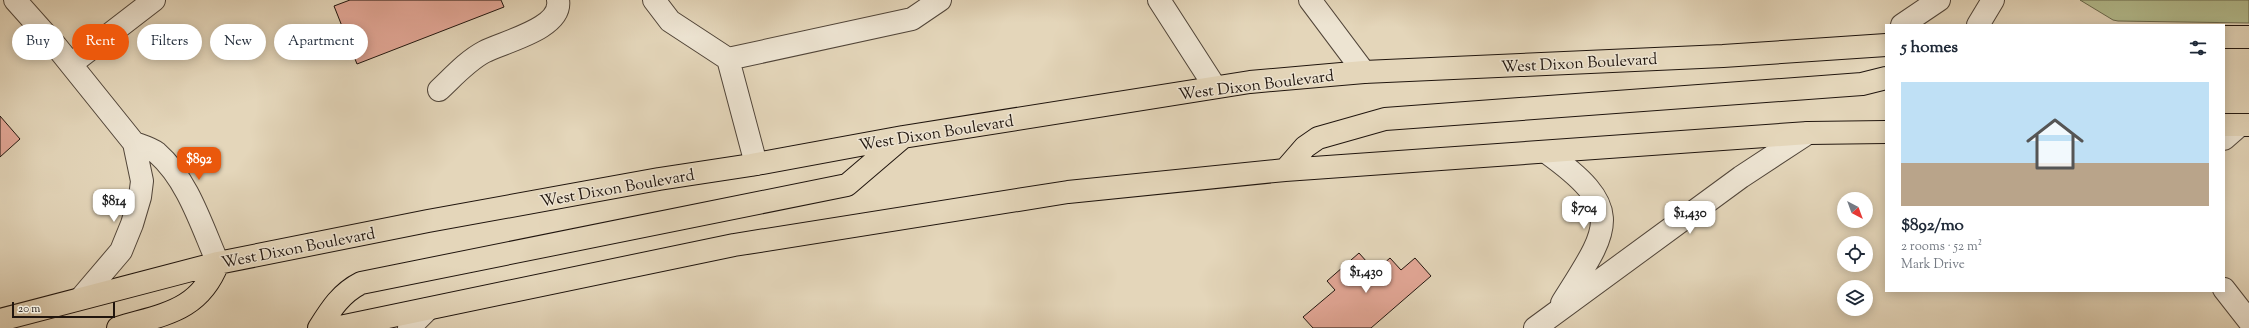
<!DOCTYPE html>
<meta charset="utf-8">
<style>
:root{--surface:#fff;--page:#f6f6f7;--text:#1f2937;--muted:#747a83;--accent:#ea580c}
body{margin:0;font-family:"Sorts Mill Goudy",serif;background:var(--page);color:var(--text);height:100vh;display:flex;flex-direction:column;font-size:15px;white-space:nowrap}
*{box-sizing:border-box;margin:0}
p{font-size:13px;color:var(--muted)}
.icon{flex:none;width:22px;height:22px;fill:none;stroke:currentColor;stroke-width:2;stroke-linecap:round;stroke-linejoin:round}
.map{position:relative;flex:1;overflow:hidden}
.panel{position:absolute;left:1885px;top:24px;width:340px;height:268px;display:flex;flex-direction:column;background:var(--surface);border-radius:0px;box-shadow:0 2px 10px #0003}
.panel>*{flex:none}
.hud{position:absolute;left:12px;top:24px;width:380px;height:36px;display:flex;gap:8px}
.needle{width:26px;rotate:139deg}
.tools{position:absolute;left:1837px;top:192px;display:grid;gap:8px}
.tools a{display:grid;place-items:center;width:36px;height:36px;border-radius:50%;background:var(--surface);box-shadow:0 2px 10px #0003;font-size:20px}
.scale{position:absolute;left:12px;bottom:10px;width:103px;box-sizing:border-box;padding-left:4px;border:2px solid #20150e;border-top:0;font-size:11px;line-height:14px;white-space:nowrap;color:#20150e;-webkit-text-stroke:3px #ede4d2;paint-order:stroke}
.price{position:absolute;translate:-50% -34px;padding:0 9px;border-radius:8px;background:#fff;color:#222;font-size:13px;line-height:26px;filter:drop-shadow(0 1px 2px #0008)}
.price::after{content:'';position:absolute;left:50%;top:24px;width:12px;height:9px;margin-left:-6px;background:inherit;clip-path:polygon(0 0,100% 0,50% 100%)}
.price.active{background:var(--accent);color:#fff}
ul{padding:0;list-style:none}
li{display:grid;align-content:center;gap:8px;height:212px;padding:0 16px}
li span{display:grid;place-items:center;height:124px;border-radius:0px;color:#555}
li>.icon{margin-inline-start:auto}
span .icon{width:72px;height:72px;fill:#fffc;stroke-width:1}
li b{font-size:17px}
h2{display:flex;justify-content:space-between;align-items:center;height:48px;padding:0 16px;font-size:17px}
.pill{padding:0 14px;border-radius:18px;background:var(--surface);box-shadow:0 2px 10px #0003;font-size:14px;line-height:36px}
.pill.active{background:var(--accent);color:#fff}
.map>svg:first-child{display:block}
</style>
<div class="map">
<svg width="2249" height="328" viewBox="0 0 2249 328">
<rect width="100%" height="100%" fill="#e4d6ba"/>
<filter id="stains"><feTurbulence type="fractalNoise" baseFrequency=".005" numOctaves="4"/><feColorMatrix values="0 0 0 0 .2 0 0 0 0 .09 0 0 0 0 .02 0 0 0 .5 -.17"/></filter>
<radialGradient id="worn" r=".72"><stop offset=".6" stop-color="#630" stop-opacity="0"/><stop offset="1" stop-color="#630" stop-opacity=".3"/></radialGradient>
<path fill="#b4be90" stroke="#6a6a4f" d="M2080,0h169v23l-131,-2 -5,-1z"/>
<path fill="#e4a898" stroke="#20150e" d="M350,0h151l3,7 -147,57 -23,-58z
M0,116l20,23 -20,18z
M1359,253l16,18 15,-13 11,12 14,-12 16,18 -60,52h-58l-10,-11 32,-27 -8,-9z"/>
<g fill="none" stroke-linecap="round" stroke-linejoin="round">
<g stroke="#514539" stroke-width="24">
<path id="minor" d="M15,0l41,46 78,97 8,38 -2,16 -8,27 -11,27 -40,47
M654,0l16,21 58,38 28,105
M1159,0l56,87
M1310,0l54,72
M1902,25l37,-25
M1978,25l15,-25
M728,59l184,-40 28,-19
M71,64l83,-64
M439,90c14,-13 28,-29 45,-38 18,-10 79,-23 74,-52
M2224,139l16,-14
M134,143c8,3 16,5 23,10 31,27 45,74 61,110
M1546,152c81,58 63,76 16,151
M2224,289l25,32
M409,328l19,-19
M1535,328l206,-151 67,-44"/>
</g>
<g stroke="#20150e" stroke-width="24">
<path id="highway" d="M2224,37h25
M2224,125h25
M1285,170l20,-23 13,-9 67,-19 477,-35 24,-6
M0,320l218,-57 210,-42 231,-42 92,-14 152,-28 347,-55 114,-10 359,-16 163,-11
M118,328c45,-14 81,-16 100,-65
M319,328c12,-19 22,-35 42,-45l486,-98 55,-47
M335,328l399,-83 334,-53 217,-22 523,-37 78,-1"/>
</g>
<use href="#minor" stroke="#ede4d2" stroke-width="22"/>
<use href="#highway" stroke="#e4d6ba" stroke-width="22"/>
</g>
<g text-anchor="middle" stroke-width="3" stroke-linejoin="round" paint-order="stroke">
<g font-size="16" fill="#20150e" stroke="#ede4d2">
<text transform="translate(1579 62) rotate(-3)" y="6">West Dixon Boulevard</text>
<text transform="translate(1256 84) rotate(-7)" y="6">West Dixon Boulevard</text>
<text transform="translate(936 132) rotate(-9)" y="6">West Dixon Boulevard</text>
<text transform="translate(617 187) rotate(-10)" y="6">West Dixon Boulevard</text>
<text transform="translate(298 247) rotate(-11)" y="6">West Dixon Boulevard</text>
</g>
</g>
<rect width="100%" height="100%" filter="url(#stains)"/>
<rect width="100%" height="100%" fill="url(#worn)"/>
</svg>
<div class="tools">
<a><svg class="needle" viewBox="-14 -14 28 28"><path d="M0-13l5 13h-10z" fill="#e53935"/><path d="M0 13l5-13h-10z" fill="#747a83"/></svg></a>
<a><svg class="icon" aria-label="locate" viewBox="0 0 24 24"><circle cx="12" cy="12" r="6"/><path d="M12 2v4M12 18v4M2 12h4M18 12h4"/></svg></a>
<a><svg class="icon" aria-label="layers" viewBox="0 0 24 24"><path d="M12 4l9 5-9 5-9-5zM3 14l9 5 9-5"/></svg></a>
</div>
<div class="scale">20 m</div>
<b class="price active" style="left:199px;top:181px">$892</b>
<b class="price" style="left:114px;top:223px">$814</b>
<b class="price" style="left:1584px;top:230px">$704</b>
<b class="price" style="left:1690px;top:235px">$1,430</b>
<b class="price" style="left:1366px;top:294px">$1,430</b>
<div class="hud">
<a class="pill">Buy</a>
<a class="pill active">Rent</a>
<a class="pill">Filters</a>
<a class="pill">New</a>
<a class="pill">Apartment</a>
</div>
<section class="panel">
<h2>5 homes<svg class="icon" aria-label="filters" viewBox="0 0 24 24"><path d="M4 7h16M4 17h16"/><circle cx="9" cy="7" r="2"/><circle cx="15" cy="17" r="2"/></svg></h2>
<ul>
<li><span style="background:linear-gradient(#bfe0f5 65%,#b9a48a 0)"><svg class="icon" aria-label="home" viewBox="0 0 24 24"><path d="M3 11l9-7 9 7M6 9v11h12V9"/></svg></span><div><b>$892/mo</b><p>2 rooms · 52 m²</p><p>Mark Drive</p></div></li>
</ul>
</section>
</div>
